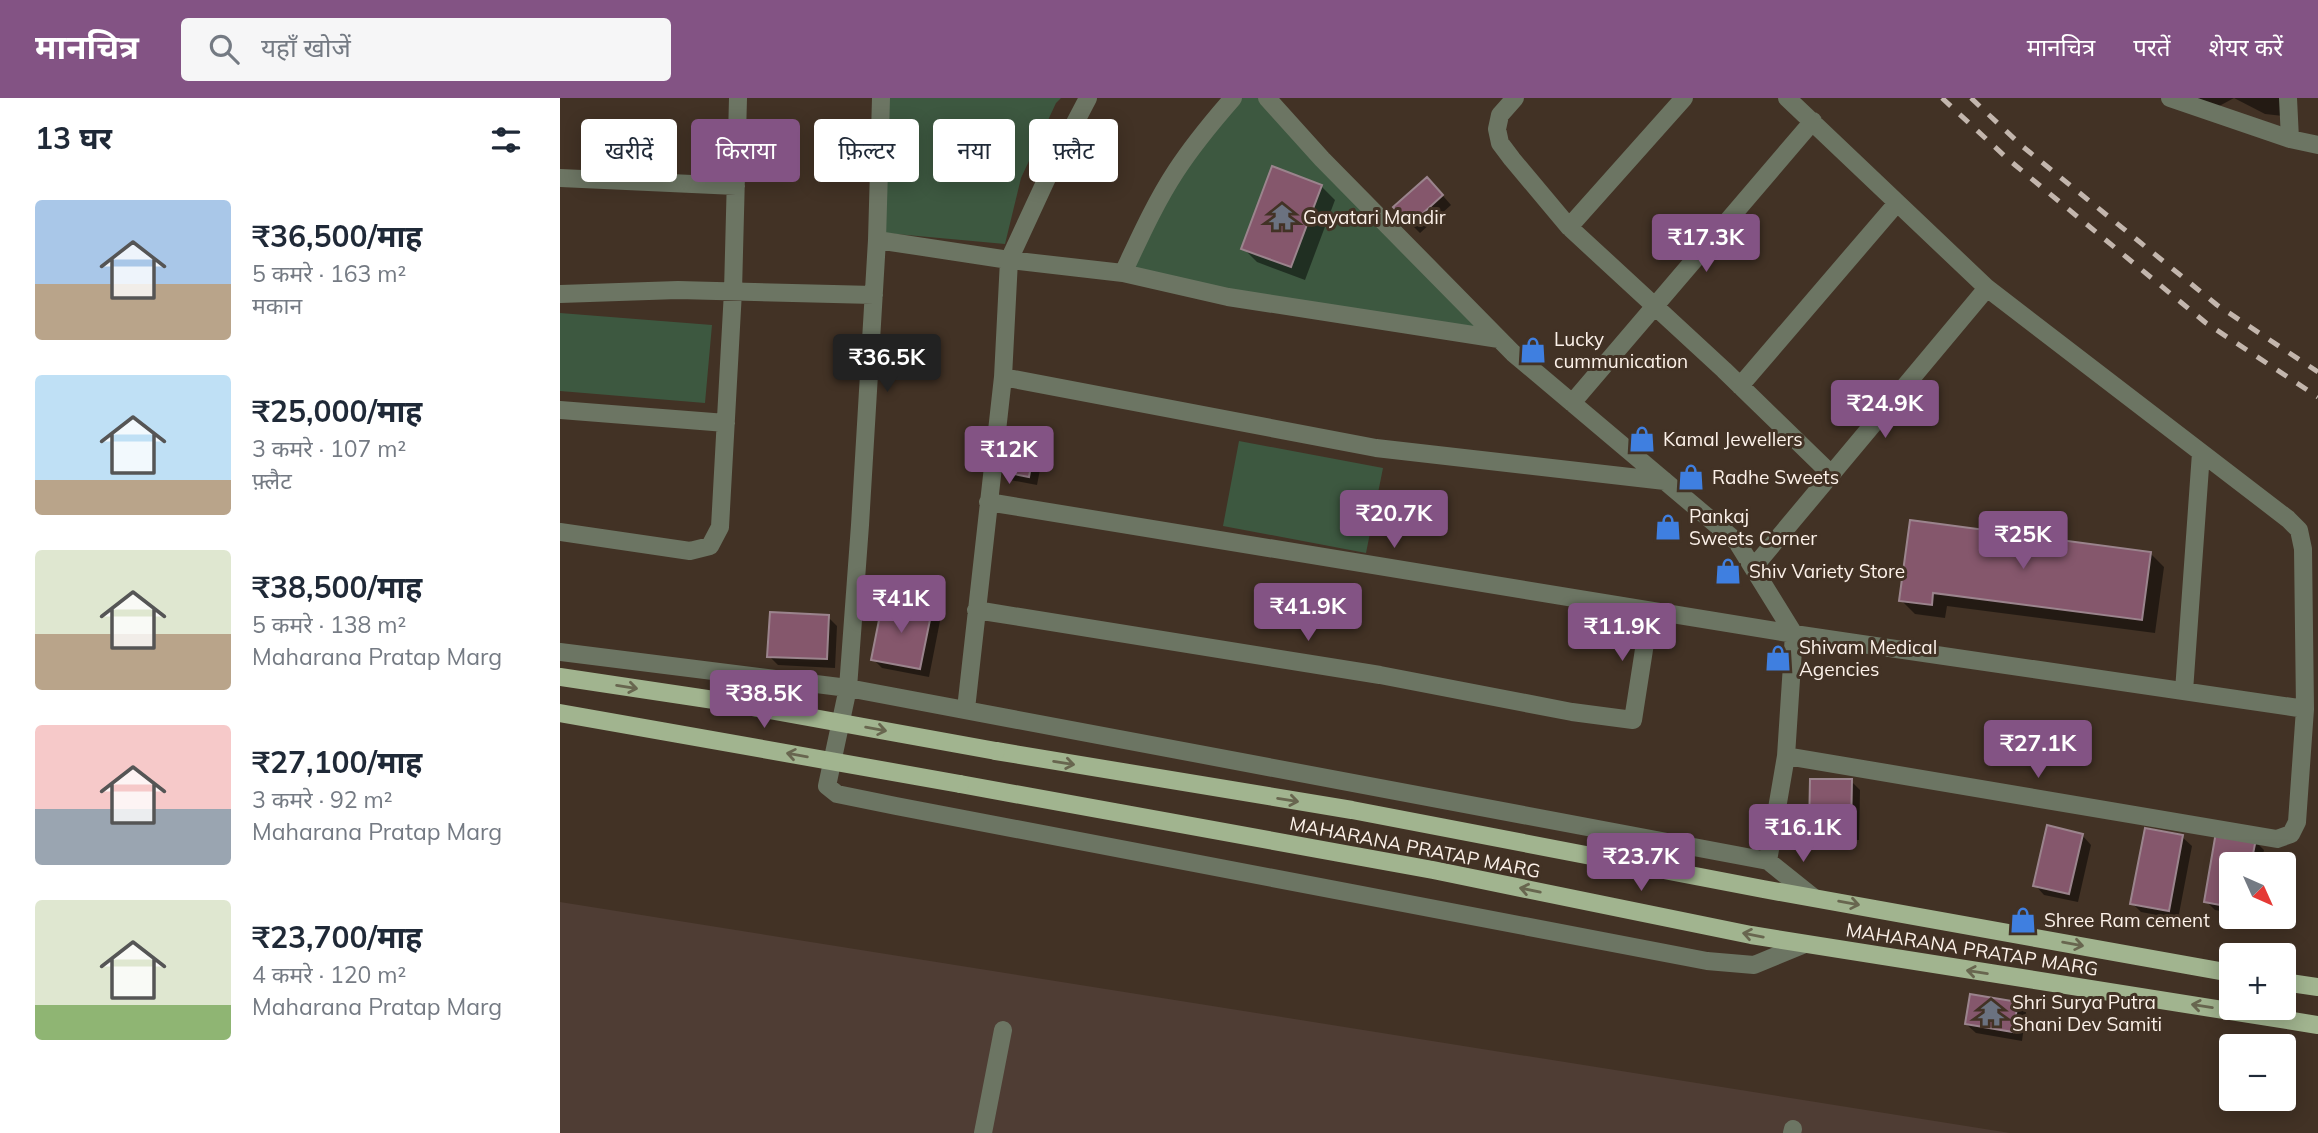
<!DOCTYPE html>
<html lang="hi">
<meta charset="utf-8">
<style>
:root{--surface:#fff;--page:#f6f6f7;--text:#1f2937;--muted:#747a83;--accent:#835384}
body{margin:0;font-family:Mulish,"Noto Sans Devanagari",sans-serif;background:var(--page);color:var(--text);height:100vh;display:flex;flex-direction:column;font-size:26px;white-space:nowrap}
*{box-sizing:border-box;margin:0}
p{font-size:23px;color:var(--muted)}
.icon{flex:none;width:38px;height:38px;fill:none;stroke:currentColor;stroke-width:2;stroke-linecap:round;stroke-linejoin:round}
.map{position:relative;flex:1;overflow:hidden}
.panel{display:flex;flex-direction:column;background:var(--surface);width:560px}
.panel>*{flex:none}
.top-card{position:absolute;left:21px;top:21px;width:665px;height:63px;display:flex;gap:14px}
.needle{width:46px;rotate:135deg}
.fabs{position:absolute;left:1659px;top:754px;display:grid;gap:14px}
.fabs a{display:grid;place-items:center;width:77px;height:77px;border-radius:7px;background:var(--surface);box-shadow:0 4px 18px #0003;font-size:35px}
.price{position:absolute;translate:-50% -60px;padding:0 16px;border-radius:7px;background:var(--accent);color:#fff;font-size:23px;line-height:46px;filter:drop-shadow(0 2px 4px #0008)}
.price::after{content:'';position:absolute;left:50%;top:42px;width:21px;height:16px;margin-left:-10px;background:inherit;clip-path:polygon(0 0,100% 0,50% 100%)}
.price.on{background:#222;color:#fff}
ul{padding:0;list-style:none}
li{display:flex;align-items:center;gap:21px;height:175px;padding:0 35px}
li span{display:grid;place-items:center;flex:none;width:196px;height:140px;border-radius:7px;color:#555}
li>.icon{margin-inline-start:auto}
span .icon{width:84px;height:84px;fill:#fffc;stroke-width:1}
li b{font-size:30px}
h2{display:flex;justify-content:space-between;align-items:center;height:84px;padding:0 35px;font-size:30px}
.pill{padding:0 24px;border-radius:7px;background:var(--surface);box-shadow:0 4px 18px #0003;font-size:24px;line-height:63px}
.pill.on{background:var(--accent);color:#fff}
header{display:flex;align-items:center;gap:42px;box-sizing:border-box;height:98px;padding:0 35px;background:var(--accent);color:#fff}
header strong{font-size:33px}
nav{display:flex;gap:38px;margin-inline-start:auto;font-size:24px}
.search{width:490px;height:63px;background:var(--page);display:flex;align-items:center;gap:18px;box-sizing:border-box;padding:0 24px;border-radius:7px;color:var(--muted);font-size:26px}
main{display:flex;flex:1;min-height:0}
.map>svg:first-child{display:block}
</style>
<header>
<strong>मानचित्र</strong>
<div class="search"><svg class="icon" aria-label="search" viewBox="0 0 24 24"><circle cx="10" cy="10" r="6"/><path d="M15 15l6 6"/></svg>यहाँ खोजें</div>
<nav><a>मानचित्र</a><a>परतें</a><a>शेयर करें</a></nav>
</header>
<main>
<section class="panel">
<h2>13 घर<svg class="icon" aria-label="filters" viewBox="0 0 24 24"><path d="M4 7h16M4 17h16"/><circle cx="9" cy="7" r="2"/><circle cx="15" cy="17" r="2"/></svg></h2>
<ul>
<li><span style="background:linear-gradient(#a9c7e8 60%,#b9a48a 0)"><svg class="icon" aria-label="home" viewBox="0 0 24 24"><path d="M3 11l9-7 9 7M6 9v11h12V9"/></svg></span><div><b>₹36,500/माह</b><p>5 कमरे · 163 m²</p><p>मकान</p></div></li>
<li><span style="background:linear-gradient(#bfe0f5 75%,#b9a48a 0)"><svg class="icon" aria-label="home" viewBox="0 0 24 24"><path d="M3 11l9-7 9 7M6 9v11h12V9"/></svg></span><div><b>₹25,000/माह</b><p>3 कमरे · 107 m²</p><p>फ़्लैट</p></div></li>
<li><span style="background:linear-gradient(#dfe7d0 60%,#b9a48a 0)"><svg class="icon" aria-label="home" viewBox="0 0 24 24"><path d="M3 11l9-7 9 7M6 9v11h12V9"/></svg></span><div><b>₹38,500/माह</b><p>5 कमरे · 138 m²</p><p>Maharana Pratap Marg</p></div></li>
<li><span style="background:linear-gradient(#f6c9c9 60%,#9aa5b1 0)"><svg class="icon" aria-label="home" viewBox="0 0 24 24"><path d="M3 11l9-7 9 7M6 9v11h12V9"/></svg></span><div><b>₹27,100/माह</b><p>3 कमरे · 92 m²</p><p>Maharana Pratap Marg</p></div></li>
<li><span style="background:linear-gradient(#dfe7d0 75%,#8fb573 0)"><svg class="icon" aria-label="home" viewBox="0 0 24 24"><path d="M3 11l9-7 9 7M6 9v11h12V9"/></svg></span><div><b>₹23,700/माह</b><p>4 कमरे · 120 m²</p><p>Maharana Pratap Marg</p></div></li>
</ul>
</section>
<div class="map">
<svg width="1758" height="1035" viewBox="0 0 1758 1035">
<rect width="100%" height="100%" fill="#423225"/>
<path fill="#4f3d34" d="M0,804l1450,231h-1450z"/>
<path fill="#3d5840" d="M328,0h173l-5,5 -35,75 -16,66 -120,-11z
M673,0h34l232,241 -376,-66 26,-54z
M0,215l152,12 -7,78 -145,-12z
M679,343l144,27 -17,85 -143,-27z"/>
<path fill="#0007" d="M1610,0h120l-7,18 -18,-2 -31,-16 -24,13z
M761,88l14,14 -30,80 -48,-18 -14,-14z
M876,90l15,17 -31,28 -9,-9z
M476,337l9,9 -8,41 -27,-5 -9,-9z
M1352,424l238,31 14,14 -9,66 -208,-27 -2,12 -30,-4 -14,-14z
M371,513l9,10 -11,56 -47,-9 -9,-9z
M268,519l9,9 -2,42 -57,-3 -9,-9z
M1291,683l9,9 -1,50h-39l-9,-9z
M1658,736l37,7 9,9 -3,14h-30v49l-16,-3 -9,-9z
M1522,737l9,10 -13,57 -34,-7 -9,-10z
M1622,739l10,9 -14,73 -37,-7 -9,-9z
M1457,905l9,9 -4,29 -46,-8 -10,-9z"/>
<path fill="#85576c" stroke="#9b848d" stroke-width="2" d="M712,68l50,19 -31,82 -50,-18z
M867,79l16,18 -33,30 -17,-18z
M448,330l29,5 -8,44 -30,-6z
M1350,422l241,32 -9,68 -209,-27 -1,12 -33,-4z
M323,502l49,10 -12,59 -49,-9z
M210,514l59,3 -2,44 -60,-2z
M1250,681h42l-1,53 -42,-1z
M1487,727l36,9 -14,60 -36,-8z
M1585,730l38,7 -14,76 -39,-7z
M1656,734l40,7 -5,25h-20v43l-27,-5z
M1410,896l48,8 -5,30 -48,-8z"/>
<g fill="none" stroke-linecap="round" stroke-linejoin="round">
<path stroke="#6c7563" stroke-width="18" d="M321,0l-4,142 -17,285 -12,163 -21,98 10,8 59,12 811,155 47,4 51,-21
M707,0l55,61 191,194 224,189 57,92 -8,122 -18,105
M955,0l-15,17 -3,14 3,14 12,16 57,68 155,143 107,104
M1610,0l120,41 -2,-41
M1730,41l28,6
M0,80l176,8
M1009,129l115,-129
M317,142l132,20 114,13 105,24 271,42
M563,175c16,-34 32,-70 53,-102 17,-26 36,-49 57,-73
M0,196l118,-4 196,5
M443,279l373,71 289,33
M1180,288l157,-183
M1012,305l241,-282
M0,312l166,13
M428,404l806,132 511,75
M0,434l130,19 20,-5 10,-19 13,-236 5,-193
M1193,470l234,-280
M416,512l404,65 192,37 61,8 17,-109
M0,554l288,36 920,173 45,36
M1624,593l17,-238
M406,611l37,-332 6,-117 45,-97 34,-65
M1226,658l491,83 14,-5 6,-12 8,-113 -2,-160 -4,-19 -11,-11 -301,-231 -200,-190
M423,1035l20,-103
M1232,1035l1,-4"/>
<path stroke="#a1b48f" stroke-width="18" d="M436,653l356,59 411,79 468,84
M400,686l473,86 318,65 567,90
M1724,884l34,5"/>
<path stroke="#c3b6ad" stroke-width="5" stroke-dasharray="12 12" stroke-linecap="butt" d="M1382,0l67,62 197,163 112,74
M1411,0l51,48 195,159 101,67"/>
<path stroke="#a1b48f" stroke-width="18" d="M0,579l154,23 282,51
M0,615l400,71"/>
</g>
<defs><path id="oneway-shaft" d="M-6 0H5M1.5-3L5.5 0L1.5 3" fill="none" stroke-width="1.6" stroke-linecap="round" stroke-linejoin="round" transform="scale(1.75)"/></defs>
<g stroke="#68664f">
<use href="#oneway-shaft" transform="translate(67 589) rotate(9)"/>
<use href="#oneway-shaft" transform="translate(316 631) rotate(10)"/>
<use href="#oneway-shaft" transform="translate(237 657) rotate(-170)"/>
<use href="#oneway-shaft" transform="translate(504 665) rotate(9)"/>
<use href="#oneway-shaft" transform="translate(728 702) rotate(9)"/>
<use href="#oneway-shaft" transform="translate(970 792) rotate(-168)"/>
<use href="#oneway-shaft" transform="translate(1289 805) rotate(10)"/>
<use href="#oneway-shaft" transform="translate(1193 837) rotate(-169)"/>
<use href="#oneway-shaft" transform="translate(1513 846) rotate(10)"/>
<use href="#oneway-shaft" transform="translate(1417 874) rotate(-171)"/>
<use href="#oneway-shaft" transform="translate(1642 908) rotate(-171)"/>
</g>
<defs>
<g id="temple-bare" transform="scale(2.1)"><path d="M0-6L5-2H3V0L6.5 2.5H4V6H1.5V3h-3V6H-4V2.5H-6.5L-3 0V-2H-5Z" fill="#6b7280" stroke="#423225" stroke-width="2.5" paint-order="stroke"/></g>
<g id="shop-bare" transform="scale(2.1)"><path d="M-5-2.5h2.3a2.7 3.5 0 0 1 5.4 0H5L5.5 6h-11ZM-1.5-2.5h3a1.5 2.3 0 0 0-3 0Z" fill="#3f7fe0" stroke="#423225" stroke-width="2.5" paint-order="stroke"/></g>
</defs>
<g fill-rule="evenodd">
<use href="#temple-bare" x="722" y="119"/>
<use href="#shop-bare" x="973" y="252"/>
<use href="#shop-bare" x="1082" y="341"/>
<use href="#shop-bare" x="1131" y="379"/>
<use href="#shop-bare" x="1108" y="429"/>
<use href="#shop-bare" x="1168" y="473"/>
<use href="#shop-bare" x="1218" y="560"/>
<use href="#shop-bare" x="1463" y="822"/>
<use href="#temple-bare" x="1431" y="915"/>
</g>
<g text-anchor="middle" stroke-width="6" stroke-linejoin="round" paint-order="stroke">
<g font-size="19" fill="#fcf1e9" stroke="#423225" text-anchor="start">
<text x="743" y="126">Gayatari Mandir</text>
<text x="994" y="248">Lucky<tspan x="994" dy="22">cummunication</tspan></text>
<text x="1103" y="348">Kamal Jewellers</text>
<text x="1152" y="386">Radhe Sweets</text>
<text x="1129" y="425">Pankaj<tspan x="1129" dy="22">Sweets Corner</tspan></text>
<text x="1189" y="480">Shiv Variety Store</text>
<text x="1239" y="556">Shivam Medical<tspan x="1239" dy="22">Agencies</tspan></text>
<text x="1484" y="829">Shree Ram cement</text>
<text x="1452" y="911">Shri Surya Putra<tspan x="1452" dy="22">Shani Dev Samiti</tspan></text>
</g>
<g font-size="19" fill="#fcf1e9" stroke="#423225">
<text transform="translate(855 749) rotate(11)" y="7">MAHARANA PRATAP MARG</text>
<text transform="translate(1412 851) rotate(9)" y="7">MAHARANA PRATAP MARG</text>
</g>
</g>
</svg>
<div class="fabs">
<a><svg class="needle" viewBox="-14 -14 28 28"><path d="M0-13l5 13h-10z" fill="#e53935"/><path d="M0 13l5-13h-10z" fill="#747a83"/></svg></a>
<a>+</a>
<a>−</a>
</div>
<b class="price" style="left:1146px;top:176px">₹17.3K</b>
<b class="price on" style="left:327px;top:296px">₹36.5K</b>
<b class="price" style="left:1325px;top:342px">₹24.9K</b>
<b class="price" style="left:449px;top:388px">₹12K</b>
<b class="price" style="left:834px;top:452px">₹20.7K</b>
<b class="price" style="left:1463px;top:473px">₹25K</b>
<b class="price" style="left:341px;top:537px">₹41K</b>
<b class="price" style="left:748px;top:545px">₹41.9K</b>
<b class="price" style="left:1062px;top:565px">₹11.9K</b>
<b class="price" style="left:204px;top:632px">₹38.5K</b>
<b class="price" style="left:1478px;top:682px">₹27.1K</b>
<b class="price" style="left:1243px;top:766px">₹16.1K</b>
<b class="price" style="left:1081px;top:795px">₹23.7K</b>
<div class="top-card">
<a class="pill">खरीदें</a>
<a class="pill on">किराया</a>
<a class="pill">फ़िल्टर</a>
<a class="pill">नया</a>
<a class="pill">फ़्लैट</a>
</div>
</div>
</main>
